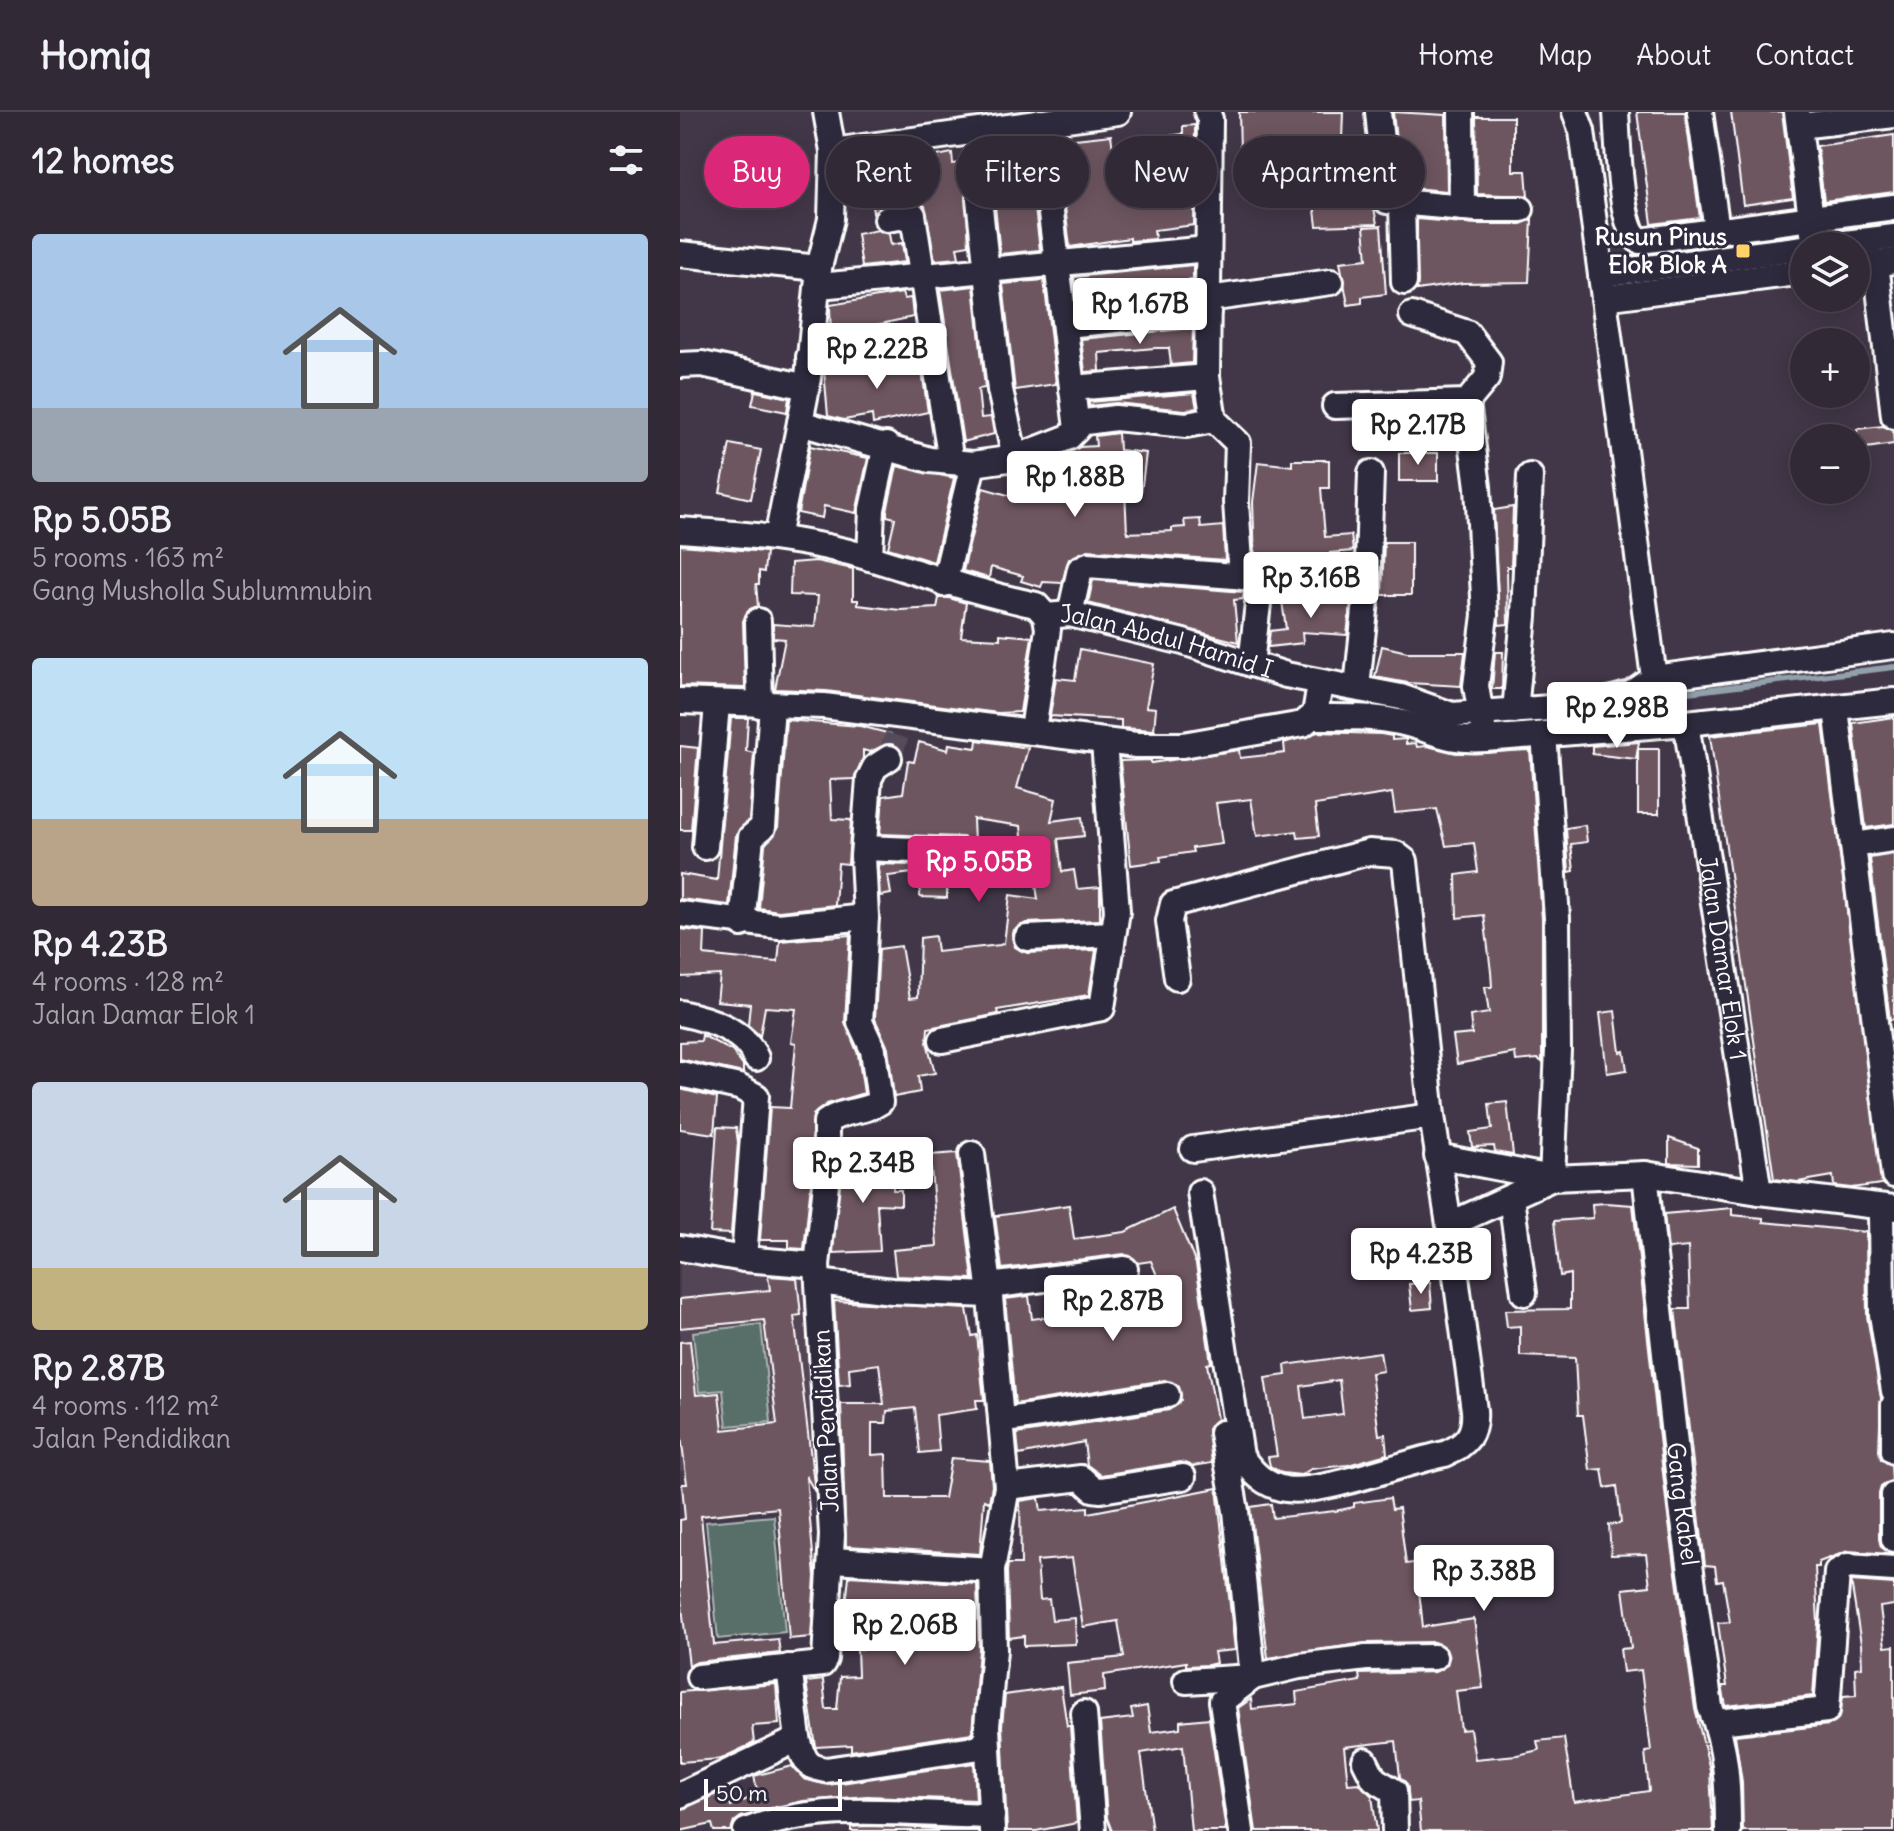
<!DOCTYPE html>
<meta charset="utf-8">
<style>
:root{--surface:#322936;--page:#3d3542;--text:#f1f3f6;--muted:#a8a6ad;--line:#4d4551;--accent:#db2777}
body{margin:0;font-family:Delius,sans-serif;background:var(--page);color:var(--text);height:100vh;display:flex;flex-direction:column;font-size:30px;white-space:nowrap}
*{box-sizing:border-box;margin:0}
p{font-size:26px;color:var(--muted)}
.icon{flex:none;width:44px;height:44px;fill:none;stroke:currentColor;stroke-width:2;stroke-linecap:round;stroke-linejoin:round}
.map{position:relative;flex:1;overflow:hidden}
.sheet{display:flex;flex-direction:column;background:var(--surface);width:680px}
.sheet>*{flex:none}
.banner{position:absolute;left:24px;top:24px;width:760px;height:72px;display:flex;gap:16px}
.fabs{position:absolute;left:1110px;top:120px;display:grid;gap:16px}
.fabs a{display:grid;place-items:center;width:80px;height:80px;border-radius:50%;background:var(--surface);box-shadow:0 4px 20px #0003,0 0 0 2px var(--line);font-size:40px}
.scale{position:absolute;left:24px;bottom:20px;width:138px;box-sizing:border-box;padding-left:8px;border:4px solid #fff;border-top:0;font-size:22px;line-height:28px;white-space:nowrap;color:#fff;-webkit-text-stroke:6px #2f2a3d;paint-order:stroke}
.price{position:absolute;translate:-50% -68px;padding:0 18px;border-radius:8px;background:#fff;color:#222;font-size:26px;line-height:52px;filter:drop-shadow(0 2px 4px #0008)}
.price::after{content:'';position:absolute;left:50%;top:48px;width:24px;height:18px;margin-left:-12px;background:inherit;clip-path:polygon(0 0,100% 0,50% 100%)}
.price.on{background:var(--accent);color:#fff}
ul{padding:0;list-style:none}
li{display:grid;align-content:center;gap:16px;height:424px;padding:0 32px}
li span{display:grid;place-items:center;height:248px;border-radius:8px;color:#555}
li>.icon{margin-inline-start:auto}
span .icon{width:144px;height:144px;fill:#fffc;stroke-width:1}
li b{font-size:34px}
h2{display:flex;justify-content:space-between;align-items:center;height:96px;padding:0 32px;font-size:34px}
.tag{padding:0 28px;border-radius:36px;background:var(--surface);box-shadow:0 4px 20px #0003,0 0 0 2px var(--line);font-size:28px;line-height:72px}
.tag.on{background:var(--accent);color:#fff}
header{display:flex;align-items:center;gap:48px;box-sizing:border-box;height:112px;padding:0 40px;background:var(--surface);border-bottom:2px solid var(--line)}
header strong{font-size:38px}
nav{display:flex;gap:44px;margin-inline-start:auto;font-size:28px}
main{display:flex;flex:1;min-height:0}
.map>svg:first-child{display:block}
</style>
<header>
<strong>Homiq</strong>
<nav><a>Home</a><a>Map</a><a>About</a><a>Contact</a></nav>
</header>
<main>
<section class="sheet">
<h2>12 homes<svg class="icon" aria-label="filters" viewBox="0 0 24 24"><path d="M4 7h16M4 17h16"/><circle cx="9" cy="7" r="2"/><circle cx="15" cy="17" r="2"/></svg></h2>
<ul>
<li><span style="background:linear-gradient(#a9c7e8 70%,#9aa5b1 0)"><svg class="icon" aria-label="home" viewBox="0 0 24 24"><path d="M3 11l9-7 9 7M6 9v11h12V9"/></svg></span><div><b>Rp 5.05B</b><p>5 rooms · 163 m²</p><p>Gang Musholla Sublummubin</p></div></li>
<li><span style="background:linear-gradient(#bfe0f5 65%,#b9a48a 0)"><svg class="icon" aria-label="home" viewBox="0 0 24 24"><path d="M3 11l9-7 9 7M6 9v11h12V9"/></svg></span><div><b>Rp 4.23B</b><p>4 rooms · 128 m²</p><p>Jalan Damar Elok 1</p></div></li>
<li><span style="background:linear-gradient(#c9d6e8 75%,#c2b280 0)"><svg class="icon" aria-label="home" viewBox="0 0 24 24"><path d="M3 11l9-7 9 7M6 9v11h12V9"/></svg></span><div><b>Rp 2.87B</b><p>4 rooms · 112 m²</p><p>Jalan Pendidikan</p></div></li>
</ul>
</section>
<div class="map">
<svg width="1214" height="1719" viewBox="0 0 1214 1719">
<rect width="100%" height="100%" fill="#423748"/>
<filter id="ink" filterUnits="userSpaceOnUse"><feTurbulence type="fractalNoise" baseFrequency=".0125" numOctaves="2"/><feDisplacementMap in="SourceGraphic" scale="16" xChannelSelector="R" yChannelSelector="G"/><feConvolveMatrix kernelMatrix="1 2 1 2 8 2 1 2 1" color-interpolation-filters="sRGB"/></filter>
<g filter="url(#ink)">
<path fill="#534454" d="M0,1140l127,17 14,185 -141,17z"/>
<path fill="#596e67" stroke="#acb6b3" stroke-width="2" d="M81,1212l10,98 -44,4 -4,-36 -24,2 -6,-60z
M94,1404l11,116 -67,7 -12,-117z"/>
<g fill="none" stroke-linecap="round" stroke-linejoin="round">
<path stroke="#92a0ac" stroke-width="6" d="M984,583l230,-28"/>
</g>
<path fill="#6e5661" stroke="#fff" stroke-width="2" fill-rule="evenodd" d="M559,0h104l-3,83 10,-1v4l22,-1 5,27 -60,2 -4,-32 -72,-2z
M713,0l53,3 1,76 -46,-4z
M957,0h48l15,106 -48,6z
M1051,0h51l11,86 -50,7z
M796,5h37v54h13l2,25 -51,-2z
M515,13l-1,100 -40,5 1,9 -25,2v-3l-60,9 -13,-106 54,-6 9,64 34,-3 -2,-21 11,-1 -4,-37 24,-3v-8z
M1214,23v57l-70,9 -7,-55z
M272,41l1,11 16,-2 1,9 17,-3 3,21 -13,-5 -11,8 3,53 -12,2 2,11 -24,2 -10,-54 -14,-6 -27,4 -11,9 -4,-36 16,-2v-6l53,-8 -1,-5z
M353,80l7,58 -40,4 -6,-58z
M737,107l59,5h45l11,-5 -3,63 -66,1 -46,7z
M701,114l5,68 -24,3v6l-14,2 -8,-43 27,-3 -3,-32z
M198,118l11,4 2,11 11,-2 3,19 -43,5 -5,-33z
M513,153v15l-8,1 2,17 -109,11 -4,-32z
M364,168l12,104 -41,6 -12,-106z
M294,174l11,102 -7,1 3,29 10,-1 3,17 -31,8 -23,-152z
M222,181l2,6 7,-1 2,19 -56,12 1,7 -27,3 -1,-34z
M513,216l-1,35 -21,2 -2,-17h-14l-56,5 1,18 -15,1 -4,-33z
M240,246l8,54 -55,12 -1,-9 -28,5 -16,-4 -4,-46z
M75,279l34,7 -2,14 -35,-7z
M514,281l3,15 -12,2 -69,-7 -27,3v-4z
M1203,314l10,5 1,13 -35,5 -2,-20z
M438,321l1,17 27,3 -5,40 -16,-3 2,43 45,-2v-3l13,-1 -1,-7 16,-1 1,9 22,-2 2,34 -137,-10 -19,9 -7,24 -19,-1 -2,5 -20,-6 2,-5 -32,-9 -2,11 -26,-7 20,-83 39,11 -3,-24 39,-4 -1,-13 23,-11 16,-1 -1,-10z
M50,332l31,6 -10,49 -31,-7z
M130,334l58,12 -12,55 -32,-7 -2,12 -24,-5z
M719,341h39v28h-39z
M612,348h37v28h-8l4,49 26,-2 2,16 -23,2 1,8 -49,5 1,6 -8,1 -6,-8 -14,-2 -2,-61 5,-40 34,4z
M217,354l57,12 -20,84 -46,-14 7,-30 -8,-2v-5z
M833,395l-2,60h-4l1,57 -9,1 -5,-115z
M704,430h27v53h-29z
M0,433l86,7 -2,20 -5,-1v13h-3l2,22 -8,3 -7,12 2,67 -65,-2z
M136,449l37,8v31h5v5l42,5 37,-2 2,-10h10l17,5 -5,34 39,2v-5l32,3 -12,75 -22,1 -172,-22 -51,-2 10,-50 -12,-1v-14l42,3 3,-31 -28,-1 1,-32z
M413,468l151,12 -1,7 -9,1 4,42 -150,-39z
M619,487l52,3 -4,33 -45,-3 1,11 -35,4 2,-16 16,-2 -4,-28z
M702,534l25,6h58l-4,34 -53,-3 -33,-6z
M400,537l74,15 -8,43 10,1 -2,22 -33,-2v-8l-71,-4 6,-38 19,2z
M815,540h8l-1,37h-10z
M1214,605v107l-28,4 -13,-105z
M51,606h17l-2,33 8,2 -5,67 -13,15 -7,70 -49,-6v-25l37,6z
M106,608l74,6 31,8 -2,9 -19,9 -7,-2v8l-9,21 -24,1 2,39 19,1 -3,44 -10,-1 -3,42 -56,6 -20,-3 6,-63 13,-17z
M1143,612l59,460 -31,4 -17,-2 -1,-10 -35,6 -24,-3 -64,-443z
M638,620l63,2 11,2v4l14,-1v5l10,-1 1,4 10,-1 29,7 74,-3 12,169v143l-4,-3 -22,2 -1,-8 -58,11 -4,-28 19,-2 -2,-18 19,-3 -4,-26h7l-1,-15 -7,-57 -27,3 -1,-43 22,-3 -4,-29 -28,3 -9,-37 -42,4 -3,-20 -77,12 4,31 -21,2 -1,-7 -40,5 -6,-37 -35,4 6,41 -30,4 1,4 -33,5 1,4 -30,4 -11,-104 31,-1v3l88,-13 1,8 45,-5 -1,-10z
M297,628l51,8 -11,40 39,11 -5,22 31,-4 2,19 -26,3 4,33 12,-2 3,19 23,-2v33l-74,3 -12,7 -2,8 3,9 12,6 69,-3 -7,45 -92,15 1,4 -70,14 -1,14 8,31 -17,3 2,16 -26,5 -6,-49 -13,-29 4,-70 22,-3 9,52 8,-1 2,-59 15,-2 2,16 63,-7 4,-2 6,-48 28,4 -6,-41 -8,1 -3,-33 -48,-7 1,24 -11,-6 -83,-3 3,-38 20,-3 5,-32 6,1 5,-20 29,8 1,-6 27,4z
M959,630l-3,17 -44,-5v-8z
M0,634l18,2 -7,82h-11z
M958,637h21v65h-21z
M905,713l2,17 -16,2 3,27 -5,1 -3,-44z
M1214,742v165l-4,1 -20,-162z
M198,752l69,2v32l-27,-1 1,-25 -33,4 3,18 -11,2z
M0,817l25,3 -1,23 59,6 15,1 2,-21 70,-6 -5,87 13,32 6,39 -37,11 -14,11 -2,68 -7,66 -15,-1v-8h-29l10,-133 20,1 6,-65 -5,-1 5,-33 -31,-2 -5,29 -12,-11 2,-21 -33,-3 3,-26 -39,2z
M935,899l5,41 4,-1 3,19 -20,3 -7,-60z
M22,923l30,16 11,15v7l-63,-14v-17l21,-1z
M0,977l37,9 -3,36 -34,-5z
M827,990l6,53 -18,-3 -1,-6 -22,1 -2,-15 22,-3 -3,-25z
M37,1015l19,1 2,14 -7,92 -21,-1z
M989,1026l29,10v16l-29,-1z
M277,1041l16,126 -77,-3 -3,-26 44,-4 -7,-91z
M161,1051l53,1 -1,26h8v15l-24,-1 3,47 -47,2z
M926,1091l27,2 34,304 28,200 15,61 3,61h-292l-3,-30 -9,1 -2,-18 -7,-7 -4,-36 -52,6 4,37 11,-1 13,13 5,35h-121l-18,-123 13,-9 1,10 45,-5 -1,-12 64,-11 -1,-7 76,-2 12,-7 2,-7 -3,-9 -12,-7 -70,1 -96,15 -18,-151 21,-3 2,14 62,-7 19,-4v-4l36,-5 2,11 7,-1 7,56 23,-3 4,27 -14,2 4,37 51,-8 9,69 -27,3 5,39 9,-1 5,30 42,-4 22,-5 -2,-9 27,-3 10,64 75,-11 -4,-39 6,-1 -10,-81 -18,2 -3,-23 11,-1 -8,-59 27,-3 -4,-32 -35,1 -2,-30 12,-2 -4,-37 -12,2 -3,-19 -12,1 -7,-55h-5l-3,-57 -55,-2v-30l-13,1 -2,-17 65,-1v-35l-10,2 -6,-55 39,-3 -1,-14z
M389,1093l5,34 51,-7 48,-23 23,55 14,92 1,7 -4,1 10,55 -9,10 4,34 -19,3 -12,-4 -80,13 -14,-10 -3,-23 -65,13 -2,-21 152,-24 12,-10 -2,-14 -14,-6 -150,24 -10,-105 24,-3 3,23 49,-6 -1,-8 71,-9v-5l12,-1 -12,-29 -13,2 -14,-9 -122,15 -7,-53z
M1052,1096v7l31,3v4l103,10 1,84 14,82 -2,53 2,8 10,6 1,15 -11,7 -2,7v45l2,8 10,7 -43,-3 -29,11v5h-4l3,56 -5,73 -87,10 -4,-20h5l-9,-63 12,-1 -7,-42 -6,1 -2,-15 -10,-1 -30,-256h15l-2,-62 -20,2 -4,-35z
M88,1164l29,2 4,37 -7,1 21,176 -9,-16 9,100 -4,61 -22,2 -11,-131 -77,8 13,129 64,-6 2,14 -83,9 -8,4 -9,-76v-70l5,-1 -3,-35h5l-7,-56v-86l10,-1 6,54 23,-2 4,37 54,-6 -13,-104 -84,8v-29l90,-9z
M750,1170l2,26 -20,2 -3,-26z
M154,1189l133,8 5,27 5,-1 7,65h-8l1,9 -41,6 3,36 -19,2 -5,-45 -28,3 -1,12h-14v32l14,-1 1,44h57l7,-40 39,3 2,25 -3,16 -5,-2 -4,54 -134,-8 -5,-142h43l-5,-40 -30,4 1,16 -11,1z
M700,1240l3,19 -12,2 8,62 6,-1 2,20 -39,11 -37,4 -10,6 -19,-2 -12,-7 -2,-9 9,-1 -12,-78 21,-3 -1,-10zM659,1268l4,34 -38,5 -4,-33z
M537,1376l18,162 -21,2 2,11 -8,2 -22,1v-4l-82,13 1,16 -35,4 -3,-32 57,-6 -6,-36 -35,6 -11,-69 -35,3 3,39 9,-1 3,21 23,-2 1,26 -52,2v-10l-15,2 -2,-67 1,-7h13l-1,-63 19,-3 2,13 47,-4v6z
M169,1464l128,8 2,66 -7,83 -121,18v-6l-35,2 -10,-65 17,-2 3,29h11l3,-32 18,-1 -1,-27 45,-1v-29l-37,-3 3,21 -17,3 -6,-26z
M1171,1469l43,3v21l-14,2 5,40 9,-1v185h-151l-1,-49 -7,-47 94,-10 11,-8 3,-21 13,-1 -1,-27 7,-1 -1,-23z
M96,1572l3,40 -27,2 2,17 -34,16 -40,3v-70z
M381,1575l6,39h3l7,97 -41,8h-29l-5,-105 3,-31z
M467,1594l4,26 29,-4v-7l29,-3 17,113h-35l-8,-85 -42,7 11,78h-40l-5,-13 -7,-96 33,-4 -2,-9z
M294,1651l2,37 -109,-4 -64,5 -62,16 -7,5 -3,9h-17l-2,-7 -32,7v-21l46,-20 5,16 27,-11 -4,-19 38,-10 12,13 24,6z
M187,1714l31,1 79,4h-126v-4z"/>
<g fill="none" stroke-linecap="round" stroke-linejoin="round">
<path stroke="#554b5a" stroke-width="24" stroke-dasharray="24 12" stroke-linecap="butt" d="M209,646l11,-32"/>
<g stroke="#fff" stroke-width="30">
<g id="minor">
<path d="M527,0l3,7 -3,258 7,43 24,23 -2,59 5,75"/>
<path d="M698,0l9,89 89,8h45"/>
<path d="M781,0l1,96"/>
<path d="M895,0l7,19 72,547"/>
<path d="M936,0c2,25 3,118 24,129l254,-34"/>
<path d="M1020,0l17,118"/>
<path d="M1117,0l16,121"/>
<path d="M1119,14l95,-11"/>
<path d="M153,39l285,-39"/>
<path d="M299,87l21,191 15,68"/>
<path d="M722,92l2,78"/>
<path d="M207,107l26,-4 38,247"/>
<path d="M1141,134l73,-9"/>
<path d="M0,142l139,14"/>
<path d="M1196,151l18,153"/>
<path d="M1176,154l38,-5"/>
<path d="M921,162l203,-26"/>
<path d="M139,174l389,-37"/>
<path d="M924,186l200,-26"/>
<path d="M528,187l123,-17"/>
<path d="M386,213l142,-14"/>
<path d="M129,245l123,-16"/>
<path d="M0,253l22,-1 105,23"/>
<path d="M392,276l135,-11"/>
<path d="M787,290l11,85 7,128 -9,71 9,53 201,-16 208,-22"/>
<path d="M655,294l132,-4 20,-24 2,-16 -22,-29 -55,-18"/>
<path d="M120,311l130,37 43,4 42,-6 54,-21 8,-8 -37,-307"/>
<path d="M398,311l37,-5 71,7 28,-5"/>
<path d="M0,418c63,4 129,9 190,28 56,17 109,35 166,47l10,11"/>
<path d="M97,426l30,-151 12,-119 12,-49 2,-68 -7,-39"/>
<path d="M190,446l2,-49 14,-64"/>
<path d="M264,472l29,-120"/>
<path d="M390,502l10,-45 8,-4 173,13 -10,86"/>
<path id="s1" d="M366,504l24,-2 113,28 103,33 115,22 51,18 139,-10 40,-11 23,-16 240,-32"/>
<path d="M78,509l2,84"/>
<path d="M677,575l10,-96 4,-118"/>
<path d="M0,589l144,5 312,39h47l120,-21 12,-10 5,-30"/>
<path d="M1156,597l58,466"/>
<path d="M835,599l9,-95 6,-140"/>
<path d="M632,605c27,0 55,-1 81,4 38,6 48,21 92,18"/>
<path id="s2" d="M1006,611l73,469 135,16"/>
<path d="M353,618l15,-101 -2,-13"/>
<path d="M1173,733l41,-6"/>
<path d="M25,735l12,-143"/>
<path d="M184,736l98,4"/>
<path d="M0,802l99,12 87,-9"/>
<path d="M62,812l9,-87 12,-10 9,-121"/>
<path d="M347,826l86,-4"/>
<path d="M497,866l-8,-57 4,-17 196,-52 27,2 9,7 27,255 17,109"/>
<path d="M0,901c29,6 63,16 76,45"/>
<path d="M262,928l160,-32 15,-97 -13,-169"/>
<path d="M0,962l59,13 17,9 -12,163"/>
<path d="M513,1037l239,-33"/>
<path d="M292,1042l17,132 18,201 -15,83 2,80 -7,76 5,105"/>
<path d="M757,1044l115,22 93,-4 114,18"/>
<path id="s3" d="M965,1062l37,333 28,200c17,39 18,82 18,124"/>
<path d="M520,1080l41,264c11,16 23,29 44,33 39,6 118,-27 160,-35 21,-9 31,-20 29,-44l-25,-185 103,-47 6,-128 -1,-132 -13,-184"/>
<path d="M831,1086l13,95"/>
<path d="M1201,1096l1,106 12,77"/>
<path d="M0,1136l64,11 73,6"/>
<path d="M138,1170l74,9 97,4"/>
<path d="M309,1174l136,-17"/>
<path d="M1214,1293v46"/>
<path d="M321,1309l166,-26"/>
<path d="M542,1321l14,78 17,166 -31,24 19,130"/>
<path d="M327,1375l74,-9 12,11 8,1 82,-13"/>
<path d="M1214,1383v44"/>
<path d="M153,1448l159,10"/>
<path d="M109,1555l9,72"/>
<path d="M19,1565l123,-13 3,-5 7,-124 -15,-270 9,-81v-62c17,-13 38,-9 54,-20l-7,-52 -13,-28 6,-105 -3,-61 6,-77 6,-12 14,-9"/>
<path d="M506,1569l67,-4 46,-11 67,-8 68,-1"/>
<path d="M404,1601l9,118"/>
<path d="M1038,1610l109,-12 10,-138 11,-6 46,3"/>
<path d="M685,1649l9,18 20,12 1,40"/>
<path d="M0,1683l118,-56c6,20 7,28 28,31l161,-24"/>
<path d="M66,1719c76,-31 165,-16 246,-15"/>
</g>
</g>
<use href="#minor" stroke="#2f2a3d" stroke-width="24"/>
</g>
</g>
<rect fill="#ffd166" stroke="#2f2a3d" stroke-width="3" x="1055" y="131" width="16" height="16" rx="4"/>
<g text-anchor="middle" stroke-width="6" stroke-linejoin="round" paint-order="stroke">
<g font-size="24" font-weight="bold" fill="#fff" stroke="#2f2a3d" text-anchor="end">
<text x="1047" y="133">Rusun Pinus<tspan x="1047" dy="28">Elok Blok A</tspan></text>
</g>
<g font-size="24" fill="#fff" stroke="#2f2a3d">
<text dy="8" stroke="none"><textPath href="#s1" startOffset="124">Jalan Abdul Hamid I</textPath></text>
<text dy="8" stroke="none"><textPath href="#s2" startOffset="238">Jalan Damar Elok 1</textPath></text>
<text transform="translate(146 1309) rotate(-93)" y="8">Jalan Pendidikan</text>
<text dy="8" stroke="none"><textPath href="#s3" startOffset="332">Gang Kabel</textPath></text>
</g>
</g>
</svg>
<div class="fabs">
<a><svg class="icon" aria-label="layers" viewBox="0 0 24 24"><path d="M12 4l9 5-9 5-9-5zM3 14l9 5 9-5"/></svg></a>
<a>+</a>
<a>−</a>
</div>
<div class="scale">50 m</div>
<b class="price" style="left:460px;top:234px">Rp 1.67B</b>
<b class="price" style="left:197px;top:279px">Rp 2.22B</b>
<b class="price" style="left:738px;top:355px">Rp 2.17B</b>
<b class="price" style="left:395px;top:407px">Rp 1.88B</b>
<b class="price" style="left:631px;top:508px">Rp 3.16B</b>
<b class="price" style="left:937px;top:638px">Rp 2.98B</b>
<b class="price on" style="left:299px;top:792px">Rp 5.05B</b>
<b class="price" style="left:183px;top:1093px">Rp 2.34B</b>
<b class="price" style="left:741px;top:1184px">Rp 4.23B</b>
<b class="price" style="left:433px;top:1231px">Rp 2.87B</b>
<b class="price" style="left:804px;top:1501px">Rp 3.38B</b>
<b class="price" style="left:225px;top:1555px">Rp 2.06B</b>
<div class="banner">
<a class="tag on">Buy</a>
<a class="tag">Rent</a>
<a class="tag">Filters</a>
<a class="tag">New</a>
<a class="tag">Apartment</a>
</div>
</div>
</main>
